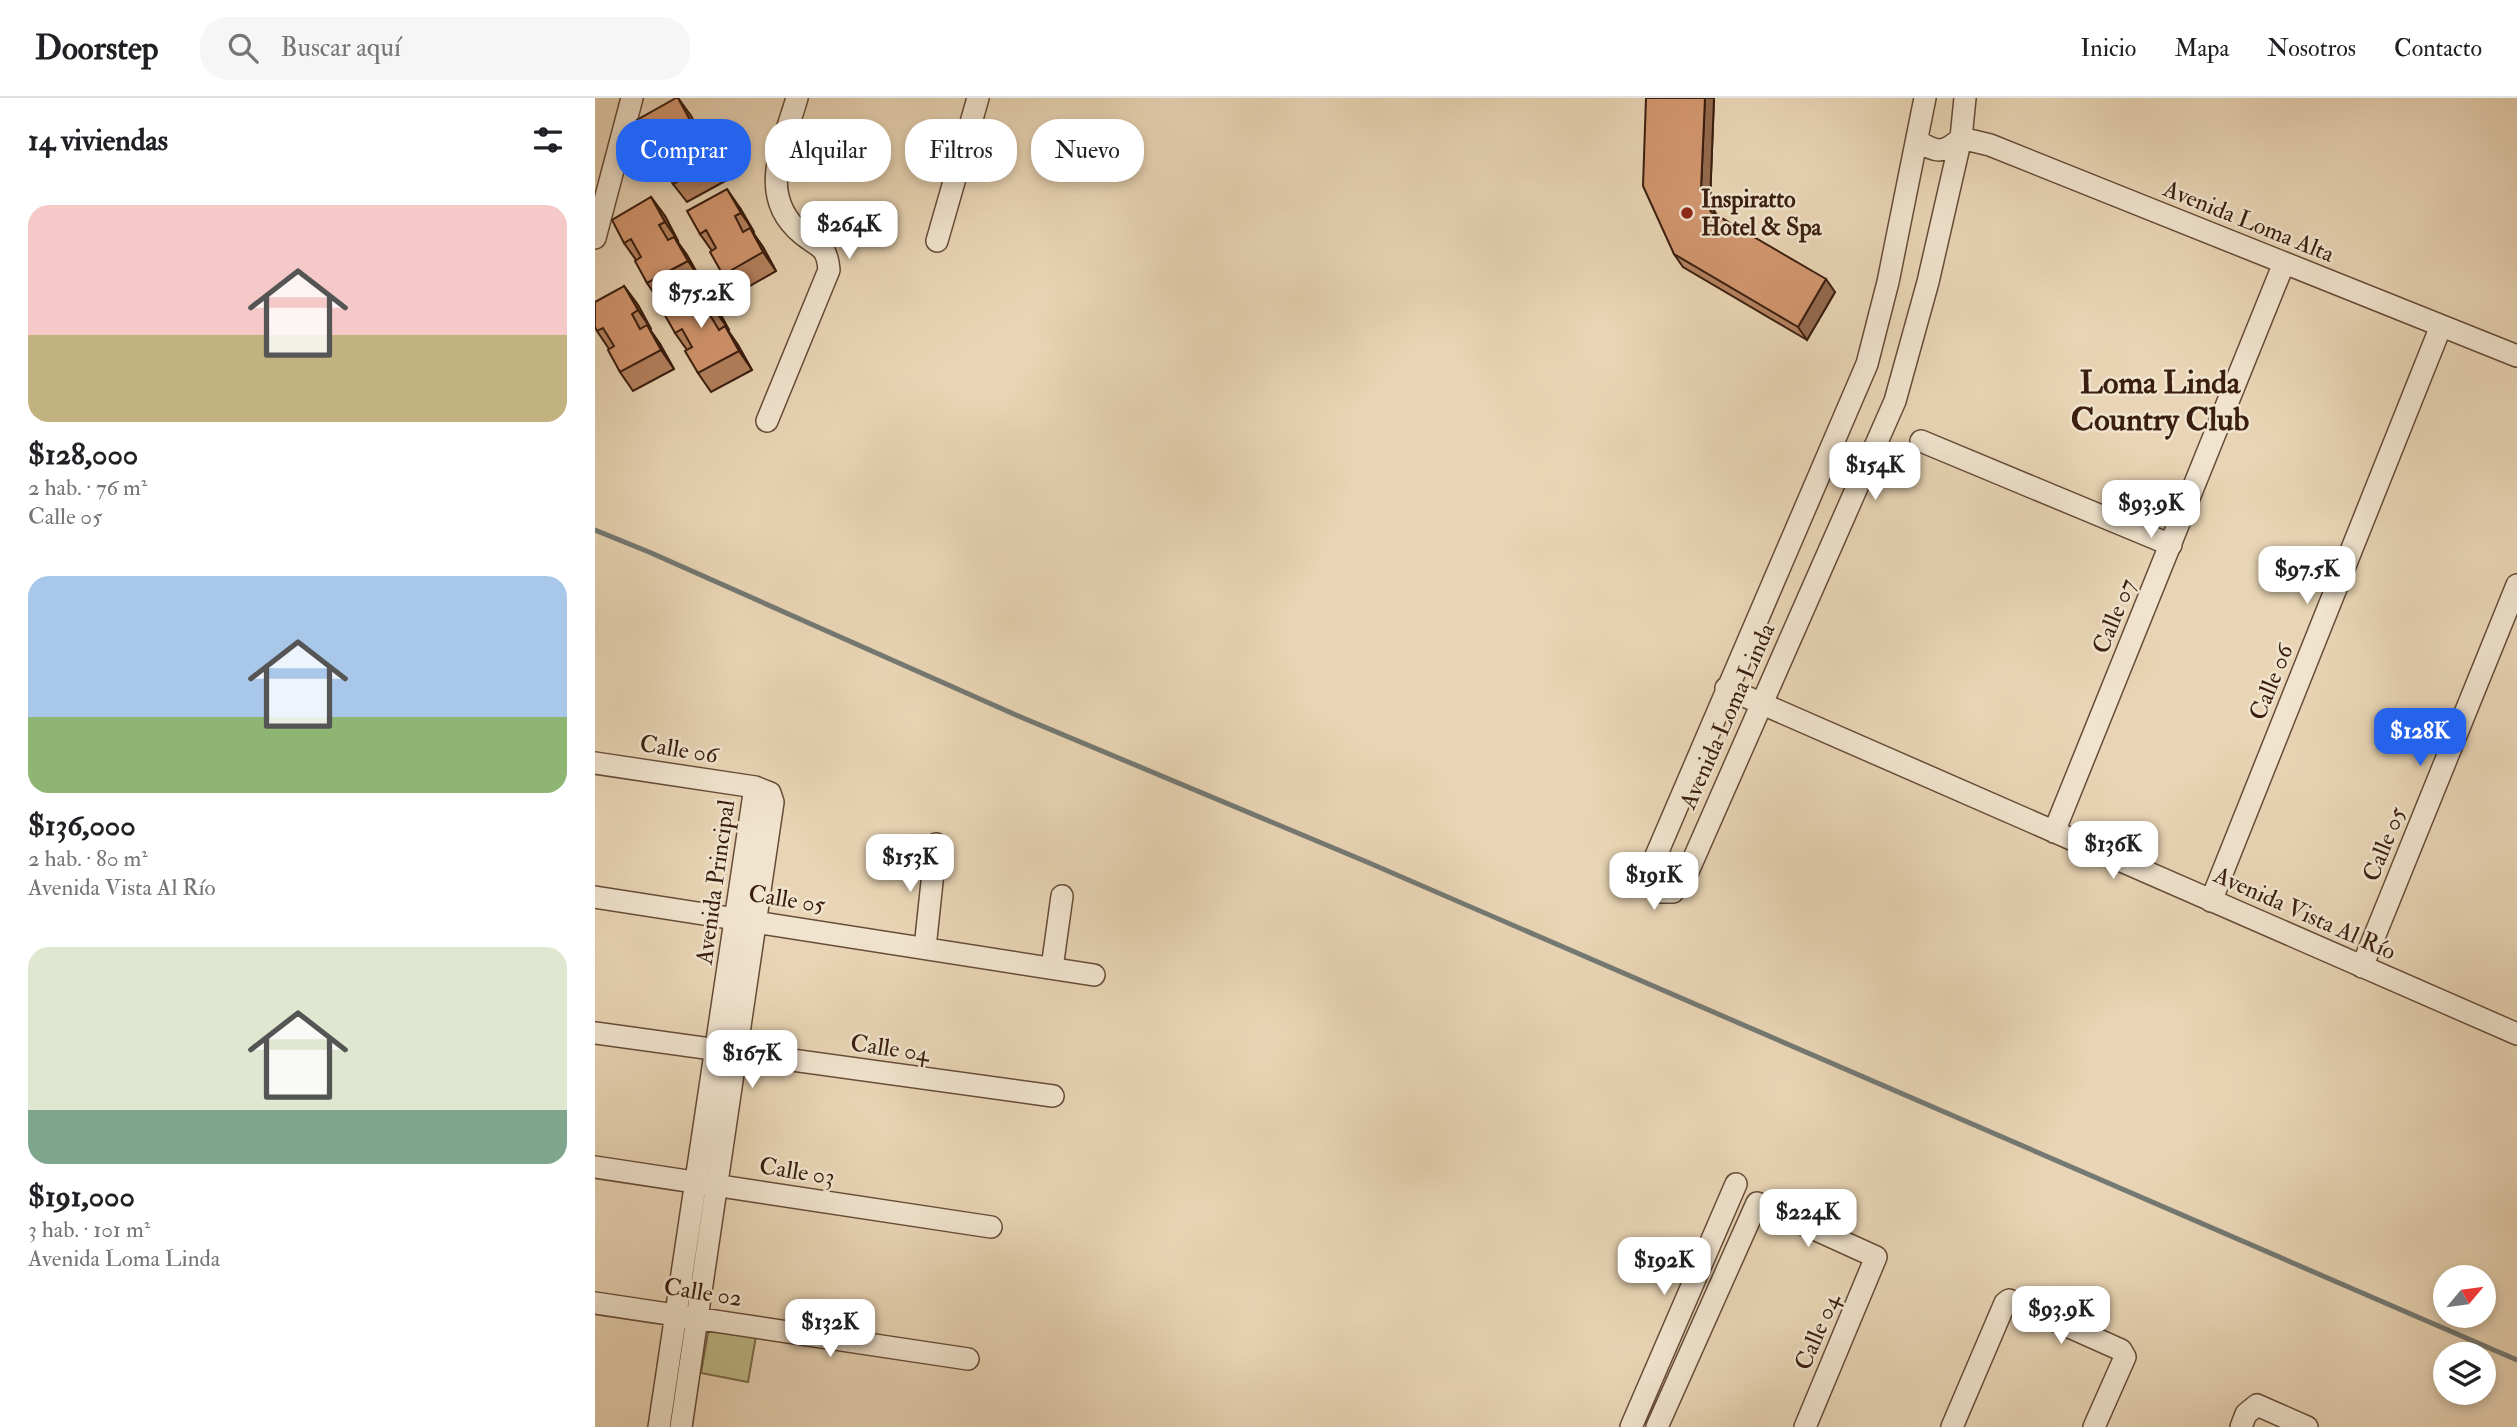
<!DOCTYPE html>
<html lang="es">
<meta charset="utf-8">
<style>
:root{--surface:#fff;--page:#f6f6f6;--text:#202124;--muted:#757577;--line:#e0e0e0;--accent:#2563eb}
body{margin:0;font-family:"IM FELL Double Pica",serif;background:var(--page);color:var(--text);height:100vh;display:flex;flex-direction:column;font-size:26px;white-space:nowrap}
*{box-sizing:border-box;margin:0}
p{font-size:23px;color:var(--muted)}
.icon{flex:none;width:38px;height:38px;fill:none;stroke:currentColor;stroke-width:2;stroke-linecap:round;stroke-linejoin:round}
.map{position:relative;flex:1;overflow:hidden}
.panel{display:flex;flex-direction:column;background:var(--surface);width:595px}
.panel>*{flex:none}
.guide{position:absolute;left:21px;top:21px;width:665px;height:63px;display:flex;gap:14px}
.needle{width:46px;rotate:61deg}
.buttons{position:absolute;left:1838px;top:1167px;display:grid;gap:14px}
.buttons a{display:grid;place-items:center;width:63px;height:63px;border-radius:50%;background:var(--surface);box-shadow:0 4px 10px #0003;font-size:35px}
.price{position:absolute;translate:-50% -60px;padding:0 16px;border-radius:14px;background:#fff;color:#222;font-size:23px;line-height:46px;filter:drop-shadow(0 2px 4px #0008)}
.price::after{content:'';position:absolute;left:50%;top:42px;width:21px;height:16px;margin-left:-10px;background:inherit;clip-path:polygon(0 0,100% 0,50% 100%)}
.price.current{background:var(--accent);color:#fff}
ul{padding:0;list-style:none}
li{display:grid;align-content:center;gap:14px;height:371px;padding:0 28px}
li span{display:grid;place-items:center;height:217px;border-radius:21px;color:#555}
li>.icon{margin-inline-start:auto}
span .icon{width:126px;height:126px;fill:#fffc;stroke-width:1}
li b{font-size:30px}
h2{display:flex;justify-content:space-between;align-items:center;height:84px;padding:0 28px;font-size:30px}
.tag{padding:0 24px;border-radius:28px;background:var(--surface);box-shadow:0 4px 10px #0003;font-size:24px;line-height:63px}
.tag.current{background:var(--accent);color:#fff}
header{display:flex;align-items:center;gap:42px;box-sizing:border-box;height:98px;padding:0 35px;background:var(--surface);border-bottom:2px solid var(--line)}
header strong{font-size:33px}
nav{display:flex;gap:38px;margin-inline-start:auto;font-size:24px}
.search{width:490px;height:63px;background:var(--page);display:flex;align-items:center;gap:18px;box-sizing:border-box;padding:0 24px;border-radius:28px;color:var(--muted);font-size:26px}
main{display:flex;flex:1;min-height:0}
.map>svg:first-child{display:block}
</style>
<header>
<strong>Doorstep</strong>
<div class="search"><svg class="icon" aria-label="search" viewBox="0 0 24 24"><circle cx="10" cy="10" r="6"/><path d="M15 15l6 6"/></svg>Buscar aquí</div>
<nav><a>Inicio</a><a>Mapa</a><a>Nosotros</a><a>Contacto</a></nav>
</header>
<main>
<section class="panel">
<h2>14 viviendas<svg class="icon" aria-label="filters" viewBox="0 0 24 24"><path d="M4 7h16M4 17h16"/><circle cx="9" cy="7" r="2"/><circle cx="15" cy="17" r="2"/></svg></h2>
<ul>
<li><span style="background:linear-gradient(#f6c9c9 60%,#c2b280 0)"><svg class="icon" aria-label="home" viewBox="0 0 24 24"><path d="M3 11l9-7 9 7M6 9v11h12V9"/></svg></span><div><b>$128,000</b><p>2 hab. · 76 m²</p><p>Calle 05</p></div></li>
<li><span style="background:linear-gradient(#a9c7e8 65%,#8fb573 0)"><svg class="icon" aria-label="home" viewBox="0 0 24 24"><path d="M3 11l9-7 9 7M6 9v11h12V9"/></svg></span><div><b>$136,000</b><p>2 hab. · 80 m²</p><p>Avenida Vista Al Río</p></div></li>
<li><span style="background:linear-gradient(#dfe7d0 75%,#7fa58c 0)"><svg class="icon" aria-label="home" viewBox="0 0 24 24"><path d="M3 11l9-7 9 7M6 9v11h12V9"/></svg></span><div><b>$191,000</b><p>3 hab. · 101 m²</p><p>Avenida Loma Linda</p></div></li>
</ul>
</section>
<div class="map">
<svg width="1922" height="1329" viewBox="0 0 1922 1329">
<rect width="100%" height="100%" fill="#e9d5b5"/>
<filter id="stains"><feTurbulence type="fractalNoise" baseFrequency=".00286" numOctaves="4"/><feColorMatrix values="0 0 0 0 .2 0 0 0 0 .09 0 0 0 0 .02 0 0 0 .5 -.17"/></filter>
<radialGradient id="worn" r=".72"><stop offset=".6" stop-color="#630" stop-opacity="0"/><stop offset="1" stop-color="#630" stop-opacity=".3"/></radialGradient>
<path fill="#bebb88" stroke="#7c6c4c" stroke-width="2" d="M114,1229l47,9 -8,46 -47,-9z"/>
<g fill="none" stroke-linecap="round" stroke-linejoin="round">
<path stroke="#747973" stroke-width="5" d="M0,432l54,22 367,163 351,147 1150,498"/>
<g stroke="#664c38" stroke-width="24">
<path id="minor" d="M1330,0l-37,184 -21,82 -215,501 -1,16 9,11h13l13,-16 209,-475 33,-119 33,-144 4,-40
M1322,42c19,14 28,13 44,-2l29,7 527,211
M0,140l37,-140
M342,143l41,-143
M172,323l62,-151c-2,-25 -10,-22 -27,-36 -46,-38 -19,-88 -5,-136
M1326,343l250,104
M1131,590l791,346
M0,665l160,24 15,6 3,9 -92,625
M1459,734l230,-569
M0,799l499,78
M1616,803l230,-575
M330,850l11,-104
M1767,869l155,-382
M457,870l10,-72
M0,935l458,63
M0,1069l396,60
M0,1205l373,56
M64,1329l96,-640
M1036,1329l105,-243
M1062,1329l100,-224 119,54 -71,170
M1357,1329l53,-124 4,-3 112,50 4,7 -31,70
M1646,1329l5,-13 11,-9 50,22"/>
</g>
<use href="#minor" stroke="#f1e4cf" stroke-width="21"/>
</g>
<path fill="#b58260" stroke="#3a1e0f" stroke-width="2" d="M83,0l13,18 13,25h-1l10,14 14,25 -40,22 -14,-18 -11,-24 -12,-17z
M1051,0h68l-4,104 6,12 119,78 -28,48 -124,-73 -9,-13z
M56,99l14,19 13,25h-1l10,14 14,25 -41,22 -13,-19 -11,-23 -12,-17z
M145,110l14,24 -1,1 10,14 13,24 -40,23 -13,-19 -11,-24 -12,-17z
M29,188l14,19 13,24 -1,1 10,14 14,25 -41,22 -13,-19 -11,-23 -12,-18z
M121,208l13,24 -1,1 10,14 14,25 -41,22 -13,-19 -11,-23 -12,-17z"/>
<path fill="#946a4e" stroke="#3a1e0f" stroke-width="2" d="M83,0l13,18 13,25 -13,-19z
M1110,0h9l-4,104 10,23 -9,-13 -10,-23z
M105,38l13,19 14,25 -13,-19z
M132,91l13,19 14,24 -13,-19z
M56,99l14,19 13,25 -13,-19z
M155,130l13,19 13,24 -13,-19z
M79,139l13,18 14,25 -13,-19z
M1231,181l9,13 -28,48 -9,-13z
M29,188l14,19 13,24 -13,-19z
M107,189l14,19 13,24 -13,-18z
M52,227l13,19 14,25 -13,-19z
M130,228l13,19 14,25 -13,-19z"/>
<path fill="#d39770" stroke="#3a1e0f" stroke-width="2" d="M81,0h2l13,24 -6,3 8,15 7,-4 14,25 -41,23 -12,-23 6,-4 -10,-18 -7,4 -13,-23z
M1051,0h59l-4,91 10,23 115,67 -28,48 -124,-73 -31,-68z
M132,91l14,24 -6,3 8,16 7,-4 13,24 -40,23 -13,-23 6,-4 -10,-18 -6,4 -13,-23z
M56,99l14,25 -6,3 9,15 6,-3 14,24 -41,22 -12,-22 6,-4 -10,-18 -7,4 -12,-23z
M29,188l14,24 -6,4 8,15 7,-4 14,25 -41,22 -12,-22 6,-4 -11,-18 -6,3 -2,-4v-25z
M107,189l14,25 -6,3 9,15 6,-4 14,25 -41,22 -13,-22 7,-4 -10,-18 -7,4 -13,-23z"/>
<circle fill="#8f2418" stroke="#f1e4cf" stroke-width="2.5" cx="1092" cy="115" r="7"/>
<g text-anchor="middle" stroke-width="5" stroke-linejoin="round" paint-order="stroke">
<g font-size="24" font-weight="bold" fill="#3a1e0f" stroke="#f1e4cf" text-anchor="start">
<text x="1106" y="109">Inspiratto<tspan x="1106" dy="28">Hotel &amp; Spa</tspan></text>
</g>
<g font-size="24" fill="#3a1e0f" stroke="#f1e4cf">
<text transform="translate(1654 123) rotate(22)" y="8">Avenida Loma Alta</text>
<text transform="translate(1519 518) rotate(-68)" y="8">Calle 07</text>
<text transform="translate(1676 584) rotate(-68)" y="8">Calle 06</text>
<text transform="translate(1132 618) rotate(-66)" y="8">Avenida Loma Linda</text>
<text transform="translate(84 651) rotate(9)" y="8">Calle 06</text>
<text transform="translate(1789 746) rotate(-68)" y="8">Calle 05</text>
<text transform="translate(120 784) rotate(-82)" y="8">Avenida Principal</text>
<text transform="translate(192 801) rotate(9)" y="8">Calle 05</text>
<text transform="translate(1710 815) rotate(24)" y="8">Avenida Vista Al Río</text>
<text transform="translate(295 950) rotate(8)" y="8">Calle 04</text>
<text transform="translate(202 1073) rotate(9)" y="8">Calle 03</text>
<text transform="translate(108 1194) rotate(9)" y="8">Calle 02</text>
<text transform="translate(1222 1234) rotate(-67)" y="8">Calle 04</text>
</g>
<g font-size="32" font-weight="bold" fill="#3a1e0f" stroke="#f1e4cf">
<text x="1565" y="295">Loma Linda<tspan x="1565" dy="37">Country Club</tspan></text>
</g>
</g>
<rect width="100%" height="100%" filter="url(#stains)"/>
<rect width="100%" height="100%" fill="url(#worn)"/>
</svg>
<div class="buttons">
<a><svg class="needle" viewBox="-14 -14 28 28"><path d="M0-13l5 13h-10z" fill="#e53935"/><path d="M0 13l5-13h-10z" fill="#757577"/></svg></a>
<a><svg class="icon" aria-label="layers" viewBox="0 0 24 24"><path d="M12 4l9 5-9 5-9-5zM3 14l9 5 9-5"/></svg></a>
</div>
<b class="price" style="left:254px;top:163px">$264K</b>
<b class="price" style="left:106px;top:232px">$75.2K</b>
<b class="price" style="left:1280px;top:404px">$154K</b>
<b class="price" style="left:1556px;top:442px">$93.9K</b>
<b class="price" style="left:1712px;top:508px">$97.5K</b>
<b class="price current" style="left:1825px;top:670px">$128K</b>
<b class="price" style="left:1518px;top:783px">$136K</b>
<b class="price" style="left:315px;top:796px">$153K</b>
<b class="price" style="left:1059px;top:814px">$191K</b>
<b class="price" style="left:157px;top:992px">$167K</b>
<b class="price" style="left:1213px;top:1151px">$224K</b>
<b class="price" style="left:1069px;top:1199px">$192K</b>
<b class="price" style="left:1466px;top:1248px">$93.9K</b>
<b class="price" style="left:235px;top:1261px">$132K</b>
<div class="guide">
<a class="tag current">Comprar</a>
<a class="tag">Alquilar</a>
<a class="tag">Filtros</a>
<a class="tag">Nuevo</a>
</div>
</div>
</main>
